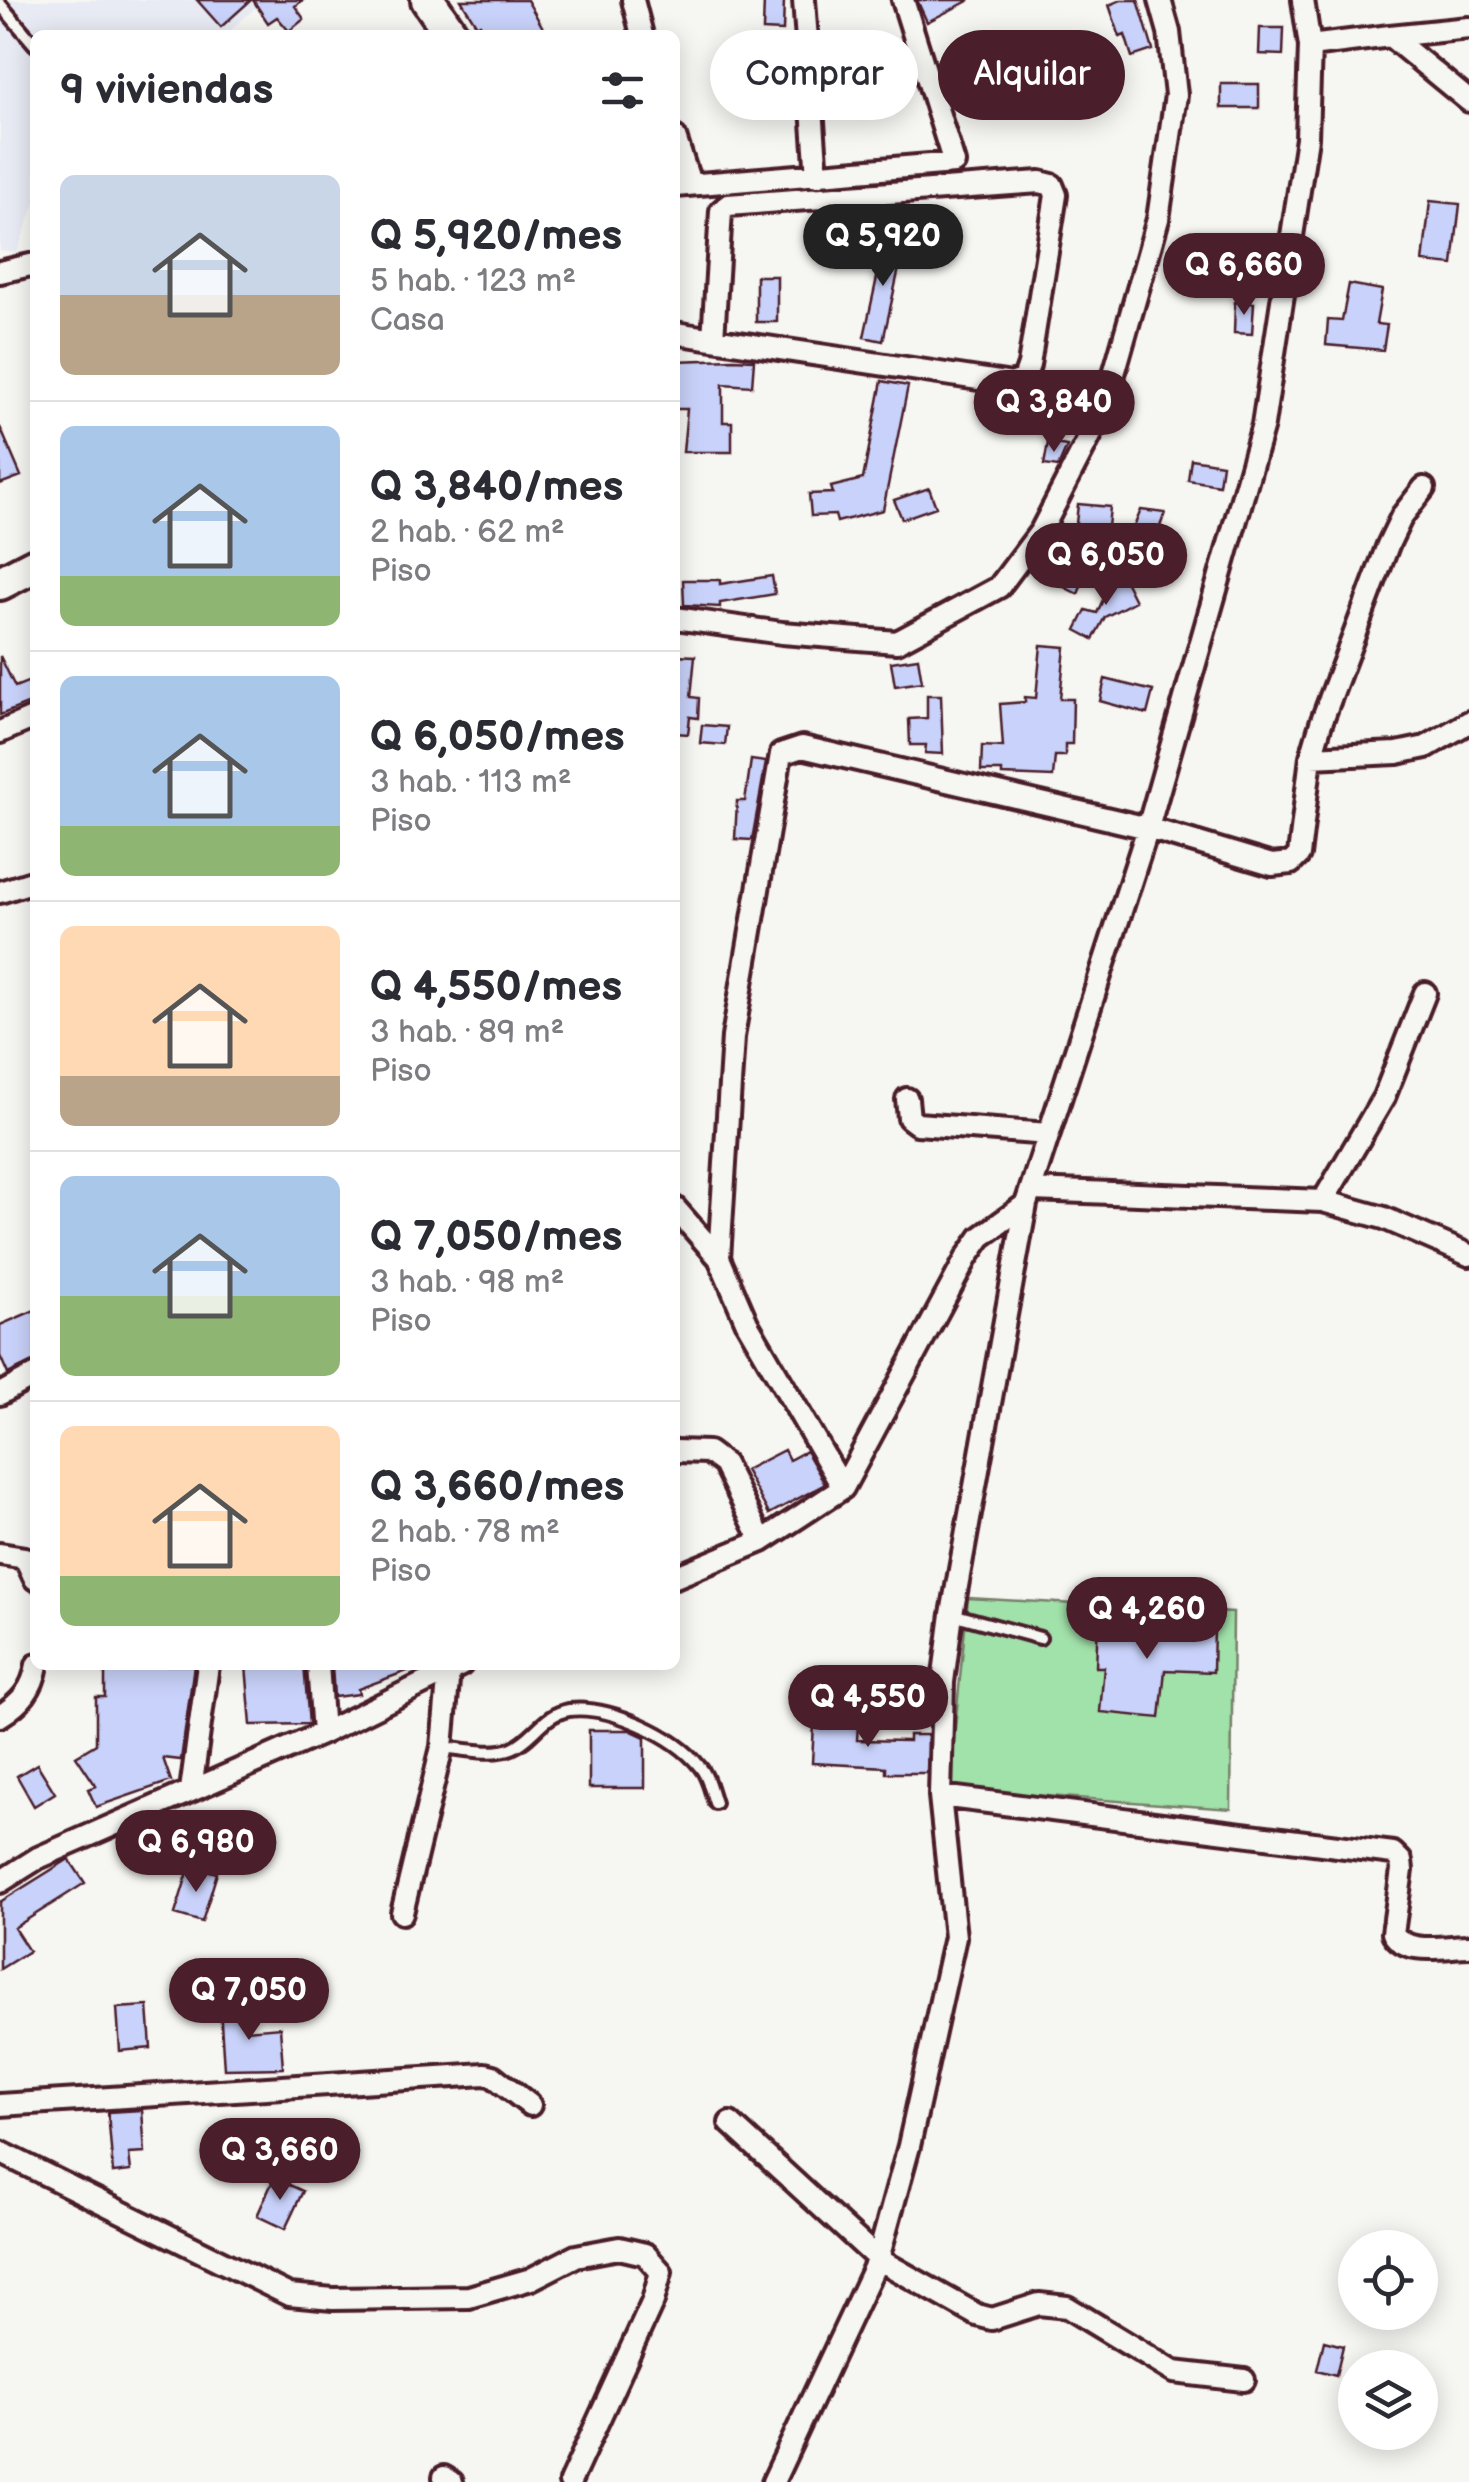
<!DOCTYPE html>
<html lang="es">
<meta charset="utf-8">
<style>
:root{--surface:#fff;--page:#f2f2f3;--text:#2b2b33;--muted:#7c7c81;--line:#e1e1e2;--accent:#4a1f2b}
body{margin:0;font-family:"Balsamiq Sans",sans-serif;background:var(--page);color:var(--text);height:100vh;display:flex;flex-direction:column;font-size:38px;white-space:nowrap}
*{box-sizing:border-box;margin:0}
p{font-size:32px;color:var(--muted)}
.icon{flex:none;width:55px;height:55px;fill:none;stroke:currentColor;stroke-width:2;stroke-linecap:round;stroke-linejoin:round}
.map{position:relative;flex:1;overflow:hidden}
.side{position:absolute;left:30px;top:30px;width:650px;height:1640px;display:flex;flex-direction:column;background:var(--surface);border-radius:15px;box-shadow:0 5px 25px #0003}
.side>*{flex:none}
.guide{position:absolute;left:710px;top:30px;width:608px;height:90px;display:flex;gap:20px}
.fabs{position:absolute;left:1338px;top:2230px;display:grid;gap:20px}
.fabs a{display:grid;place-items:center;width:100px;height:100px;border-radius:50%;background:var(--surface);box-shadow:0 5px 25px #0003;font-size:50px}
.price{position:absolute;translate:-50% -85px;padding:0 22px;border-radius:35px;background:var(--accent);color:#fff;font-size:32px;line-height:65px;filter:drop-shadow(0 2px 5px #0008)}
.price::after{content:'';position:absolute;left:50%;top:60px;width:30px;height:22px;margin-left:-15px;background:inherit;clip-path:polygon(0 0,100% 0,50% 100%)}
.price.current{background:#222;color:#fff}
ul{padding:0;list-style:none}
li{display:flex;align-items:center;gap:30px;height:250px;padding:0 30px}
li+li{border-top:2px solid var(--line)}
li span{display:grid;place-items:center;flex:none;width:280px;height:200px;border-radius:15px;color:#555}
li>.icon{margin-inline-start:auto}
span .icon{width:120px;height:120px;fill:#fffc;stroke-width:1}
li b{font-size:42px}
h2{display:flex;justify-content:space-between;align-items:center;height:120px;padding:0 30px;font-size:42px}
.pill{padding:0 35px;border-radius:45px;background:var(--surface);box-shadow:0 5px 25px #0003;font-size:35px;line-height:90px}
.pill.current{background:var(--accent);color:#fff}
.map>svg:first-child{display:block}
</style>
<div class="map">
<svg width="1469" height="2482" viewBox="0 0 1469 2482">
<rect width="100%" height="100%" fill="#f6f6f2"/>
<filter id="ink" filterUnits="userSpaceOnUse"><feTurbulence type="fractalNoise" baseFrequency=".01" numOctaves="2"/><feDisplacementMap in="SourceGraphic" scale="20" xChannelSelector="R" yChannelSelector="G"/><feConvolveMatrix kernelMatrix="1 2 1 2 8 2 1 2 1" color-interpolation-filters="sRGB"/></filter>
<g filter="url(#ink)">
<path fill="#e8ebf4" d="M0,0h264l-39,35h-190v168l-18,49 -17,-1z"/>
<path fill="#a1e1aa" stroke="#76806a" stroke-width="2.5" d="M968,1598l265,15 -2,196 -282,-20z"/>
<path fill="#c9d2fa" stroke="#4a1f2b" stroke-width="2.5" d="M197,0h54l-30,27z
M253,0h50l-8,6 9,13 -15,12 -12,-14 -9,6z
M461,0h66l20,35h-59l-8,-11 -3,2z
M764,0h20l-1,31 -20,-1z
M917,0h53l-43,22z
M1121,0h17l15,50 -21,7 -7,-22 -5,2 -11,-32z
M1260,28h24l-1,27 -24,-1z
M1077,46l9,31 -25,8 -10,-31z
M756,63l21,2 -3,40 -21,-1z
M1221,84h38v24h-38z
M1430,201l30,3 -7,61 -30,-3z
M876,242l24,1 -1,25 -16,73 -19,-4 14,-64h-4z
M756,276h21v46h-21z
M1349,284l33,6 -6,34 11,1 -4,25 -57,-5 2,-25 14,1z
M1235,302l19,1 -2,31 -18,-1z
M733,359l21,1 -2,26 -29,-2v38h9v30h-49l4,-43h-12v-48z
M882,381l26,5 -25,124 -46,12 -2,-7 -24,1 -2,-22 24,-1 -2,-6 32,-8z
M1074,402l15,7 -13,24 -14,-6z
M0,427l21,49 -21,8z
M1048,443l19,3 -9,21 -14,-2z
M1191,459l31,5 -3,21 -31,-5z
M929,488l7,19 -34,12 -8,-19z
M1078,504l32,3 -3,30 -5,-2 -24,59 -22,-11 17,-31z
M1141,510l24,3 -7,19 4,1 -6,18 -29,-8z
M772,576l3,18 -55,9v4l-36,-2 -1,-25h37v4z
M1123,577l12,24 -30,16 -12,22 -17,-9 10,-20 11,3 13,-29z
M1041,645l24,2 -5,52h13l-1,45h-7v12h-10l-2,21 -51,-2v-4h-21l1,-25 21,1 -3,-43 25,-2v-5l11,1z
M675,655l20,1 -4,41 8,1 -1,20 -8,-1 -2,17 -13,-1z
M0,656l15,31 20,-8v22l-35,14z
M918,658l4,24 -27,4 -4,-24z
M1105,679l48,12 -6,23 -47,-13z
M927,695h14l2,59 -18,-1 1,-8h-16l-1,-26 18,-1z
M702,725l25,2 -2,18 -25,-2z
M751,760l15,2 -14,78 -17,-1 2,-38h8z
M35,1310v51l-27,13 -8,-18v-31z
M784,1450l5,10 17,-9 19,33 -56,30 -24,-44z
M1098,1620l116,6 -1,46 -48,-2 -5,48 -60,-6 4,-45h-8z
M105,1665h89l-13,95 -18,-2 8,23 -75,26 -8,-18 8,-3 -20,-30 20,-12v-47h9z
M246,1665h58l5,59 -58,1z
M332,1665h85l1,2 -60,22 1,5 -25,3z
M814,1723l44,3 -1,14 52,1v-6h19l-1,38h-41v-6l-74,-4z
M589,1730h41l15,7v51h-56z
M37,1764l18,29 -21,13 -17,-30z
M69,1859l16,24 -71,45 15,23 -29,18v-67z
M199,1868l18,5 -15,49 -27,-8 13,-42 9,2z
M244,2005l2,25 34,-3 3,41 -59,1 -4,-62z
M148,2006l3,42 -31,3 -3,-43z
M142,2110l3,43 -16,1 2,17 -18,2 -5,-61z
M274,2178l29,13 -18,38 -28,-13z
M1324,2341l19,5 -7,29 -19,-5z"/>
<g fill="none" stroke-linecap="round" stroke-linejoin="round">
<g stroke="#4a1f2b" stroke-width="18">
<path id="service" d="M0,4l35,41
M952,1614l88,24
M443,1747c20,2 50,9 69,1 22,-9 31,-34 57,-38 40,-5 106,25 131,57 8,9 11,24 15,36"/>
</g>
<g stroke="#4a1f2b" stroke-width="28">
<path id="minor" d="M633,0l9,35
M804,0l13,176
M1390,36l79,-8
M1310,46l80,-10 79,65
M675,137l15,46
M675,186l279,-23 -51,-163
M0,272l35,-8
M675,333l38,6 299,45 12,-5 5,-14 27,-170 -4,-10 -12,-3 -312,23 -7,6 -8,128
M675,618l107,15 115,9 102,-55 42,-56 63,-122 54,-190 18,-124 -7,-63 -9,-32
M0,732l35,-15
M1311,757l86,-4 29,-6 43,-25
M0,892l35,-11
M907,1099l2,19 8,6 132,10
M1032,1190l291,11 61,17 85,37
M1323,1201l61,-104 41,-104
M675,1208l44,50 28,65 96,165
M719,1258l14,-221 48,-283 21,-7 346,81 124,37 19,-2 8,-8 12,-98 10,-34 67,-178 14,-29 22,-28
M0,1394l35,-19
M675,1451l33,1 16,12 38,77
M0,1554l25,4 10,21
M675,1577l87,-36 81,-53 124,-231 14,-20 45,-33
M318,1665l5,68
M0,1716c21,-13 33,-27 37,-51
M191,1790l17,-125
M940,1796l453,57 8,8 1,9 -9,63c13,23 53,13 76,13
M0,1882l38,-24 285,-125 138,-68
M402,1913l40,-166 7,-77
M0,2105l485,-31 8,2 37,29
M730,2123l148,136 99,56 15,4 47,-15 28,3 107,65 70,8
M0,2152l289,143 44,4 136,-2 62,-18 45,-23 43,-8 26,6 16,18 -8,29 -83,181
M444,2477l8,5
M773,2482l105,-223 31,-113 46,-209 -15,-141 3,-114 9,-68 74,-410 122,-376 115,-403 44,-287 3,-92 -7,-46"/>
</g>
<g stroke="#4a1f2b" stroke-width="40">
<path id="primary" d="M428,0l24,35
M0,583l35,-18"/>
</g>
<use href="#service" stroke="#f6f6f2" stroke-width="10"/>
<use href="#minor" stroke="#f6f6f2" stroke-width="20"/>
<use href="#primary" stroke="#f6f6f2" stroke-width="32"/>
</g>
</g>
</svg>
<div class="fabs">
<a><svg class="icon" aria-label="locate" viewBox="0 0 24 24"><circle cx="12" cy="12" r="6"/><path d="M12 2v4M12 18v4M2 12h4M18 12h4"/></svg></a>
<a><svg class="icon" aria-label="layers" viewBox="0 0 24 24"><path d="M12 4l9 5-9 5-9-5zM3 14l9 5 9-5"/></svg></a>
</div>
<b class="price current" style="left:883px;top:289px">Q 5,920</b>
<b class="price" style="left:1244px;top:318px">Q 6,660</b>
<b class="price" style="left:1054px;top:455px">Q 3,840</b>
<b class="price" style="left:1106px;top:608px">Q 6,050</b>
<b class="price" style="left:1147px;top:1662px">Q 4,260</b>
<b class="price" style="left:868px;top:1750px">Q 4,550</b>
<b class="price" style="left:196px;top:1895px">Q 6,980</b>
<b class="price" style="left:249px;top:2043px">Q 7,050</b>
<b class="price" style="left:280px;top:2203px">Q 3,660</b>
<div class="guide">
<a class="pill">Comprar</a>
<a class="pill current">Alquilar</a>
</div>
<section class="side">
<h2>9 viviendas<svg class="icon" aria-label="filters" viewBox="0 0 24 24"><path d="M4 7h16M4 17h16"/><circle cx="9" cy="7" r="2"/><circle cx="15" cy="17" r="2"/></svg></h2>
<ul>
<li><span style="background:linear-gradient(#c9d6e8 60%,#b9a48a 0)"><svg class="icon" aria-label="home" viewBox="0 0 24 24"><path d="M3 11l9-7 9 7M6 9v11h12V9"/></svg></span><div><b>Q 5,920/mes</b><p>5 hab. · 123 m²</p><p>Casa</p></div></li>
<li><span style="background:linear-gradient(#a9c7e8 75%,#8fb573 0)"><svg class="icon" aria-label="home" viewBox="0 0 24 24"><path d="M3 11l9-7 9 7M6 9v11h12V9"/></svg></span><div><b>Q 3,840/mes</b><p>2 hab. · 62 m²</p><p>Piso</p></div></li>
<li><span style="background:linear-gradient(#a9c7e8 75%,#8fb573 0)"><svg class="icon" aria-label="home" viewBox="0 0 24 24"><path d="M3 11l9-7 9 7M6 9v11h12V9"/></svg></span><div><b>Q 6,050/mes</b><p>3 hab. · 113 m²</p><p>Piso</p></div></li>
<li><span style="background:linear-gradient(#ffd9b3 75%,#b9a48a 0)"><svg class="icon" aria-label="home" viewBox="0 0 24 24"><path d="M3 11l9-7 9 7M6 9v11h12V9"/></svg></span><div><b>Q 4,550/mes</b><p>3 hab. · 89 m²</p><p>Piso</p></div></li>
<li><span style="background:linear-gradient(#a9c7e8 60%,#8fb573 0)"><svg class="icon" aria-label="home" viewBox="0 0 24 24"><path d="M3 11l9-7 9 7M6 9v11h12V9"/></svg></span><div><b>Q 7,050/mes</b><p>3 hab. · 98 m²</p><p>Piso</p></div></li>
<li><span style="background:linear-gradient(#ffd9b3 75%,#8fb573 0)"><svg class="icon" aria-label="home" viewBox="0 0 24 24"><path d="M3 11l9-7 9 7M6 9v11h12V9"/></svg></span><div><b>Q 3,660/mes</b><p>2 hab. · 78 m²</p><p>Piso</p></div></li>
</ul>
</section>
</div>
